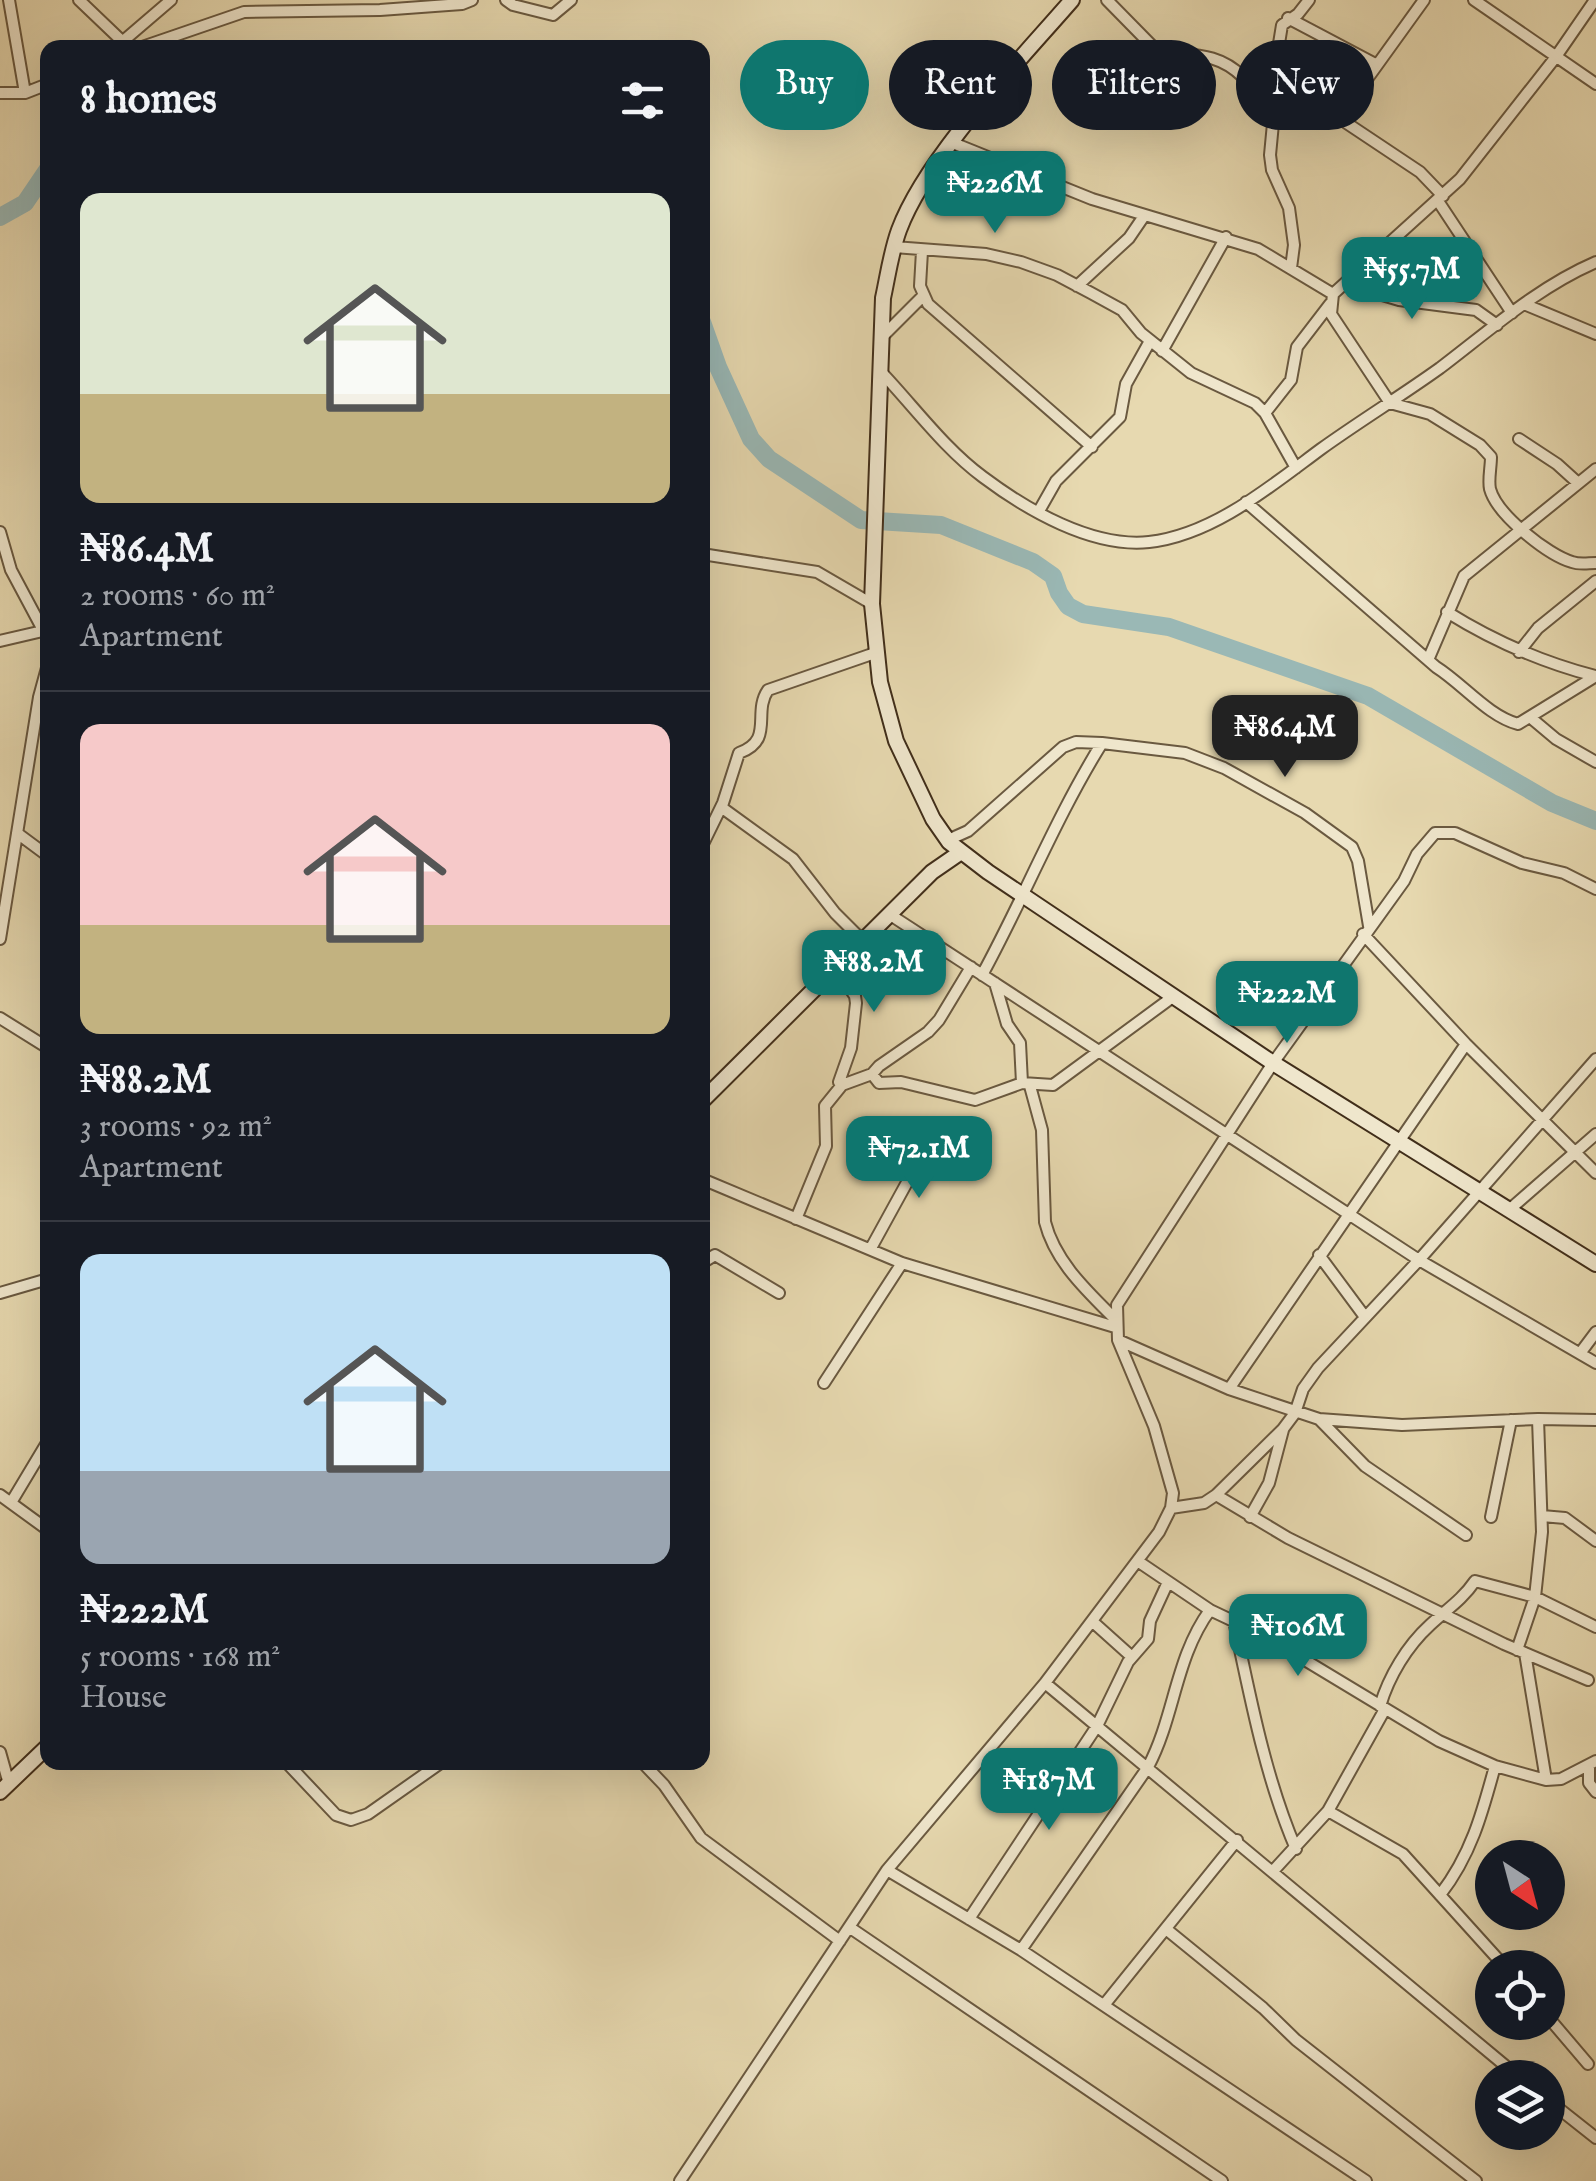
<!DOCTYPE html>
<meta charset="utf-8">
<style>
:root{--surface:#171b24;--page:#242831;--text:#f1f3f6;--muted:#9ea1a6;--line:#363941;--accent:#0f766e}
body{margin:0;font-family:"IM FELL English",serif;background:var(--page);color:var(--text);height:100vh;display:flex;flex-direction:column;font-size:38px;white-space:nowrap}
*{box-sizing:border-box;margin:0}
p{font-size:32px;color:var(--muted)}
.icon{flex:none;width:55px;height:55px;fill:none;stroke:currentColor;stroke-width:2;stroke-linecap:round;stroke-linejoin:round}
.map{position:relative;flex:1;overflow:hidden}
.side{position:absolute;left:40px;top:40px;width:670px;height:1730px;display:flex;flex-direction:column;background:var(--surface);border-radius:20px;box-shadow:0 10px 40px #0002}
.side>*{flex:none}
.guide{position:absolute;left:740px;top:40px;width:705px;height:90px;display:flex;gap:20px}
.needle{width:65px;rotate:144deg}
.controls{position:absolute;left:1475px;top:1840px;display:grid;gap:20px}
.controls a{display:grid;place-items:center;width:90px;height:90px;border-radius:50%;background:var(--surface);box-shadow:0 10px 40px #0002;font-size:50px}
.price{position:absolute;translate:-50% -85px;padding:0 22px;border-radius:20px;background:var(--accent);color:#fff;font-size:32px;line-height:65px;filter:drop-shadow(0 2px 5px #0008)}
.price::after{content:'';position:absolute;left:50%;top:60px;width:30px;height:22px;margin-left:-15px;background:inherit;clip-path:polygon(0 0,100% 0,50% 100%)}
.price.selected{background:#222;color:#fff}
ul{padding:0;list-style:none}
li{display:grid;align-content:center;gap:20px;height:530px;padding:0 40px}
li+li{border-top:2px solid var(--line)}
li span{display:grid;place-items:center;height:310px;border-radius:20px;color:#555}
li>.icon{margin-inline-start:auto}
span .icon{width:180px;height:180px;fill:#fffc;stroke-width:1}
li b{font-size:42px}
h2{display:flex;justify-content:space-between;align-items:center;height:120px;padding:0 40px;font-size:42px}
.chip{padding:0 35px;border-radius:45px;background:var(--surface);box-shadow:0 10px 40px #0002;font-size:35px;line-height:90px}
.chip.selected{background:var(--accent);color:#fff}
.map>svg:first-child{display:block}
</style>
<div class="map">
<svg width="1596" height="2181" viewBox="0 0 1596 2181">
<rect width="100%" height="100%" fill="#e7d9b0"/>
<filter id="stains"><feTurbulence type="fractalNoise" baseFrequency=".002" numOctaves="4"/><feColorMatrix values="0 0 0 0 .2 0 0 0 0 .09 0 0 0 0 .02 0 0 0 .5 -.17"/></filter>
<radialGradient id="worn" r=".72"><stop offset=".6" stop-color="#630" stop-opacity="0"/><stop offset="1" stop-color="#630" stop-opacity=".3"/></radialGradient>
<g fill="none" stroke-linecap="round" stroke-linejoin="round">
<path stroke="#9ab8b5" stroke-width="18" d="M0,217l25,-14 23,-34
M702,322l16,45 33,72 18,20 92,61 80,5 92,37 20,14 6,17 9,13 15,8 86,13 199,69 184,107 44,18"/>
<g stroke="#6a5940" stroke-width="14">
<path id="street" d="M9,0l16,93
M79,0l44,42
M506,0l7,5 40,10 18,-15
M1107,0l50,51c33,5 60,0 86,26 2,17 15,20 29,27
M1474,0l122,84
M1595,0l-40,58 -95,121 -127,115 -2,20 59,89 40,11 50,31 11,12c0,10 -3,23 -1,32 7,26 58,66 82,73 8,3 16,1 24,1
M1288,18l89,47
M115,48l56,-48
M139,48l105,-36 136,-2 82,-6 10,-4
M0,93h25l23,-9
M1270,99l69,19 81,54 23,24
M1339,118l85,-118
M953,143l139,56 166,50 75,45
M1438,201l74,112
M894,247l92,7 35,8 36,13 34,18 31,17 19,23 50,40 64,30 10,10 31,55
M922,251l-2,35 8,18 164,143
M1291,268l3,-23 -5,-37 -17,-38 -2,-15 4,-42 -4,-14 12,-74 16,-11 11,-14
M1345,284l54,16 77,10 21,15
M1077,286l52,-48 15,-22
M1524,304l72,30
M882,337l41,-41
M1162,351l64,-114
M883,374c32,34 62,75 100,103 44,33 109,71 166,65 64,-7 122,-56 172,-93 39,-28 80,-53 119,-81 50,-38 98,-81 156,-106
M1265,413l26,-33 6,-33 33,-43
M1519,439l38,25 21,19
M1246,502l190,165c27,17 52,49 82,57l78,-48
M1039,511l17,-30 64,-64 6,-33 24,-43
M0,532l11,38 32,60
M702,554l115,18 55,32
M1447,612c48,30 94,50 148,64
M0,641l47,-11
M1519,652l19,-24 58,-47
M1428,660l36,-84 132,-107
M1531,718l25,21 40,23
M721,807l72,52 42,54 27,27
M17,833l31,23
M948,840l20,-9 95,-84 13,-5 26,1 83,10 39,15 81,45 47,34 6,14 11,65
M702,846l21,-43 16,-50c36,-13 13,-40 29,-63l107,-37
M889,914l530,346 177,103
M1363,934l103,110 130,129
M0,939l39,-242 9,-33
M835,967l20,29 1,7 -5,45 -12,34 3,3
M982,975c42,-77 74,-158 120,-232
M995,983l12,41 13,19 2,40
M0,1018l48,30
M872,1074l7,9 22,-1 74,18 47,-17 31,2 121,-89
M1030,1086l12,44 3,92c10,40 43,70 71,98
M702,1179l200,84 213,64
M1509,1210l87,-76
M796,1219l30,-73 -1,-40 17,-21 30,-11 7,-8 49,-34 11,-12 32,-53
M871,1248l45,-82 3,-28
M1319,1255l46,62
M702,1263l13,-8 64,38
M0,1293l48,-14
M1118,1340l111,49 90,30 83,6 136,-6 58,1
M1581,1352l15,-20
M824,1383l78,-120
M1229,1389l237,-345
M1320,1420l45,46 101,69
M0,1495l48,35
M1216,1495l72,43 216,106 84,36
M12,1501l36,-60
M1171,1508l33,-5 12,-8 67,-66 12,-16 8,-24 15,-21 101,-108 177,-201
M1542,1516l23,2 31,23
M1250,1517l19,-34 14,-53
M1491,1517l20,-97
M1139,1562l71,48 55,26 174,105 56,25 51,14 15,-1 35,-18
M1234,1621c16,75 31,156 62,228
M1093,1622l39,35
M1517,1650l18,-53 7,-65 -4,-113
M1525,1653l21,127
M1045,1683l475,395
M1380,1706c9,-30 27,-60 50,-81 16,-15 32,-25 45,-44l60,16 61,30
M0,1752l9,32
M286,1762l50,53 15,5 17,-6 74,-52
M642,1762l22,23 37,53 139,103
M1589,1766v17l7,9
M1328,1811l75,43 103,114
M887,1870l134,80 345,231
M1274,1870l54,-59 57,-102
M1440,1895c31,-40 42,-81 55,-129
M969,1919l128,-193 31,-64 20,-23 2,-18 18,-39
M849,1927l373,254
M1166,1929l97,79 33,32 180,141
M1021,1950l127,-183c27,-51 27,-109 62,-157
M1104,2005l133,-165
M1548,2017l40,47
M1548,2100l48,38
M680,2181l207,-311 158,-187 114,-151 12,-24 2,-15 -19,-67 -36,-86 -1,-35 156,-242 131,-182 13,-27 18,-21h20l67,30 42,10 32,16"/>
</g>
<g stroke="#412e1a" stroke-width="18">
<path id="secondary" d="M1072,0c-52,60 -146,157 -173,230 -8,22 -11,45 -16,68l-11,306 8,78 16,59 37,78 16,23 39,30 285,191 323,201
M702,1101l230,-229 29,-20
M0,1792l48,-46"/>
</g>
<use href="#street" stroke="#efe6cc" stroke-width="10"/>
<use href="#secondary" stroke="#efe6cc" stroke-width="14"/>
</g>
<rect width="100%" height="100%" filter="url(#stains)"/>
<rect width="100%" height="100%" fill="url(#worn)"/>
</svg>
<div class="controls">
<a><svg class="needle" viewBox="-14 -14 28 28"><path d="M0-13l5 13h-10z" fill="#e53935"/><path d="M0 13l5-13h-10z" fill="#9ea1a6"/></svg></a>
<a><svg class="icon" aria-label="locate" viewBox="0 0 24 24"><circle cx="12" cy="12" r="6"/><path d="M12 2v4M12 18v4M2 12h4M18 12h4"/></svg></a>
<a><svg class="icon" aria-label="layers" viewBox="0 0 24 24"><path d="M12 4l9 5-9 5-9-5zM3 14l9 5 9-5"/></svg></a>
</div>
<b class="price" style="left:995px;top:236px">₦226M</b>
<b class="price" style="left:1412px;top:322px">₦55.7M</b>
<b class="price selected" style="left:1285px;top:780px">₦86.4M</b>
<b class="price" style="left:874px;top:1015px">₦88.2M</b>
<b class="price" style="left:1287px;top:1046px">₦222M</b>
<b class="price" style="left:919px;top:1201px">₦72.1M</b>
<b class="price" style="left:1298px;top:1679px">₦106M</b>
<b class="price" style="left:1049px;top:1833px">₦187M</b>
<div class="guide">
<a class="chip selected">Buy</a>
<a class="chip">Rent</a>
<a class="chip">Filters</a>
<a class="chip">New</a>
</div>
<section class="side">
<h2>8 homes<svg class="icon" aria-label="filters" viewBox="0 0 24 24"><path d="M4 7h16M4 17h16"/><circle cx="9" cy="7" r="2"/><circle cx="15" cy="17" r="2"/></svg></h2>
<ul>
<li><span style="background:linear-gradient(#dfe7d0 65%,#c2b280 0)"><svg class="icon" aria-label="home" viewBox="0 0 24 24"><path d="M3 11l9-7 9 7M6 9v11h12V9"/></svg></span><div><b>₦86.4M</b><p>2 rooms · 60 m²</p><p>Apartment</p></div></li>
<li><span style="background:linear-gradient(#f6c9c9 65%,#c2b280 0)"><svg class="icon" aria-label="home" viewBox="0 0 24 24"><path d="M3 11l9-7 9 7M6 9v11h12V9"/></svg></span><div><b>₦88.2M</b><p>3 rooms · 92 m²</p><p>Apartment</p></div></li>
<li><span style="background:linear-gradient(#bfe0f5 70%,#9aa5b1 0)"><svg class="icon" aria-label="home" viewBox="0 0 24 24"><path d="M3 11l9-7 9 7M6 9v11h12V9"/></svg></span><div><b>₦222M</b><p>5 rooms · 168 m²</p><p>House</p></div></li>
</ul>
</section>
</div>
